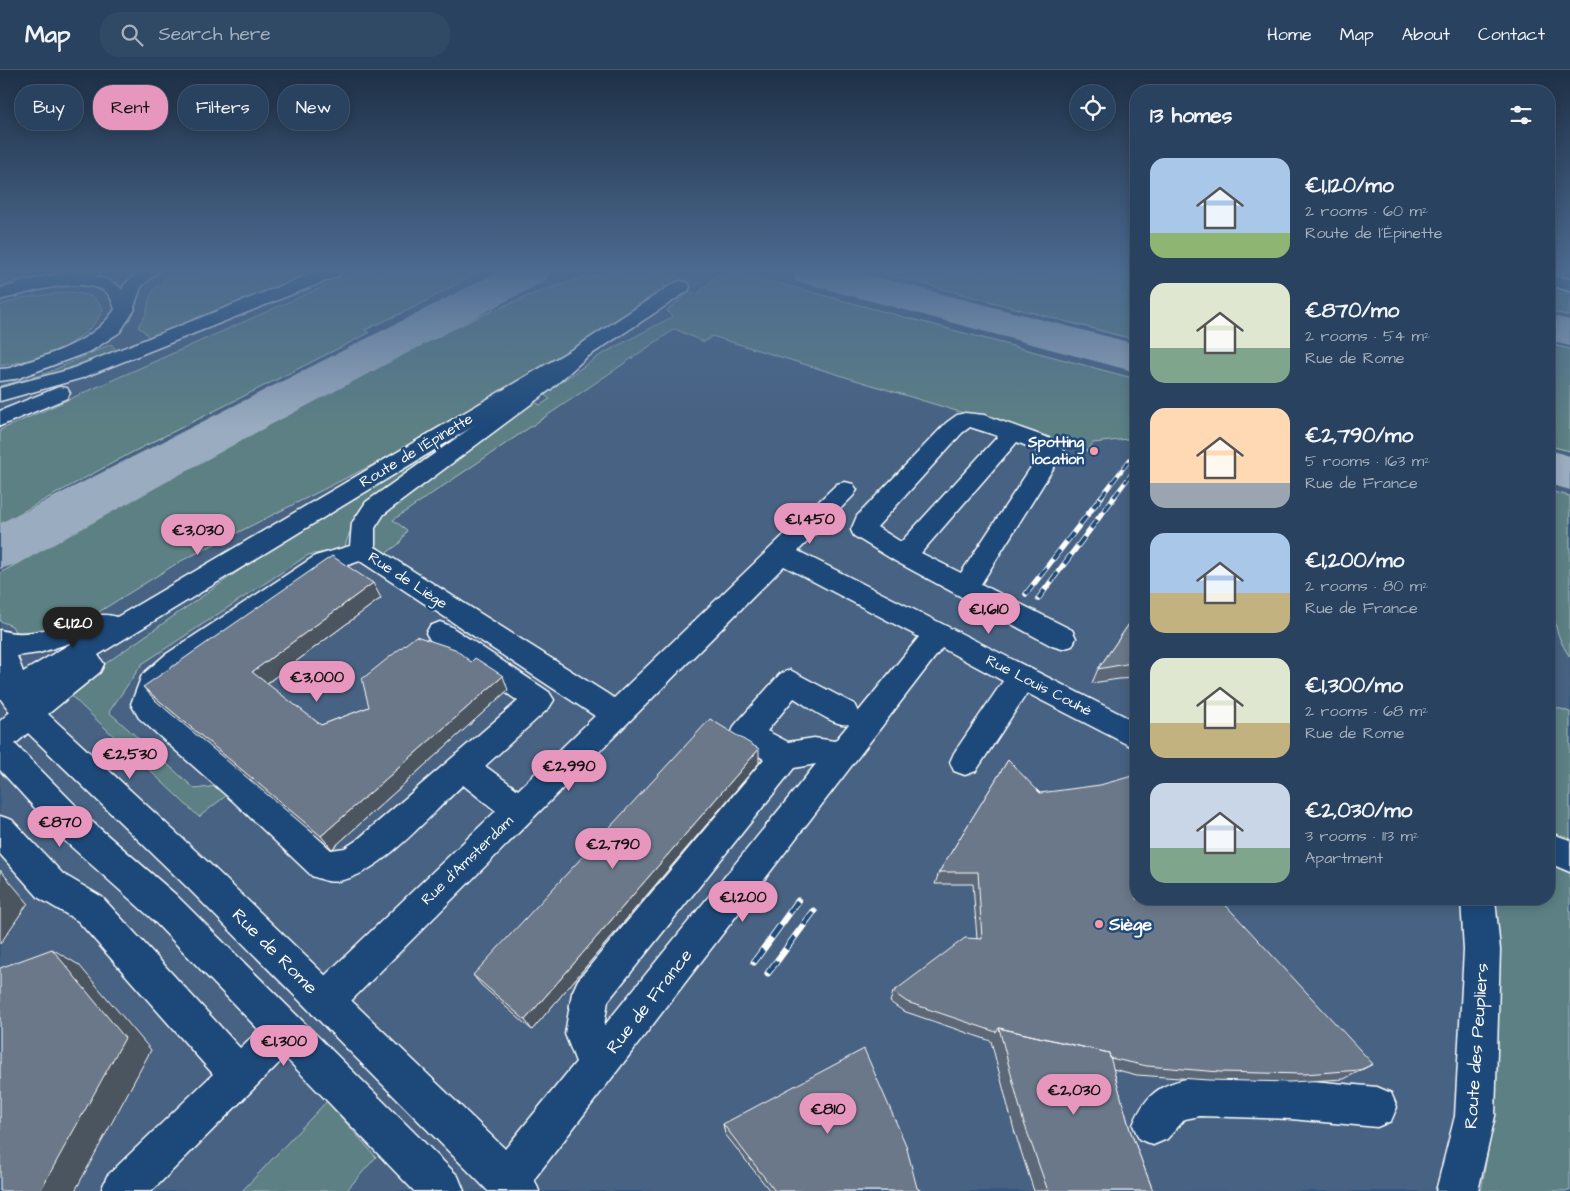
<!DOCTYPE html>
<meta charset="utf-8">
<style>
:root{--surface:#28425f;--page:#304965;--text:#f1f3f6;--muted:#a5b0bd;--line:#445b74;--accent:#e797bd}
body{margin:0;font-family:"Architects Daughter",sans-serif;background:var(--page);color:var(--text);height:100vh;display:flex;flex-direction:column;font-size:19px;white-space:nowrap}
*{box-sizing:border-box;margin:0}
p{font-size:16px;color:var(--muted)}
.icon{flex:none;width:28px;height:28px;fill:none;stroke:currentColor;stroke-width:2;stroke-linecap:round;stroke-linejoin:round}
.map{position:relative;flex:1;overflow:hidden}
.side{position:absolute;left:1130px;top:15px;width:425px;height:820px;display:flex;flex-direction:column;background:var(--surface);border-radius:20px;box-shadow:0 2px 12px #0003,0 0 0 1px var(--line)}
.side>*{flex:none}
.banner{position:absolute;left:15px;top:15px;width:475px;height:45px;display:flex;gap:10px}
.tools{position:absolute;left:1070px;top:15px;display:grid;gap:10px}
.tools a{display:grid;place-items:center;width:45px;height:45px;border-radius:50%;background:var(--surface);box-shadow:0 2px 12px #0003,0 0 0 1px var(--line);font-size:25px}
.price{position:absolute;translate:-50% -42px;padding:0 11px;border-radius:18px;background:var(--accent);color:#111;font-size:16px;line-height:32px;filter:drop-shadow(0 1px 2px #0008)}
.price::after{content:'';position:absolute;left:50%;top:30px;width:15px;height:11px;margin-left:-8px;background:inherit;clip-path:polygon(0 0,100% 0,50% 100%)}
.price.current{background:#222;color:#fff}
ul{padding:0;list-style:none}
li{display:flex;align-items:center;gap:15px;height:125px;padding:0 20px}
li span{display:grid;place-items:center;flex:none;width:140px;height:100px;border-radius:15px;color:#555}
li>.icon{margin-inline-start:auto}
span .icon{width:60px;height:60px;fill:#fffc;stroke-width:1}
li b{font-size:21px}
h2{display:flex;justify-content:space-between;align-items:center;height:60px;padding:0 20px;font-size:21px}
.tag{padding:0 18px;border-radius:20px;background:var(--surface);box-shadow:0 2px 12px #0003,0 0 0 1px var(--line);font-size:18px;line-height:45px}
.tag.current{background:var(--accent);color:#111}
header{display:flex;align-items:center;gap:30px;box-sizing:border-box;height:70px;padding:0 25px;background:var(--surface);border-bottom:1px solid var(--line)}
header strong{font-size:24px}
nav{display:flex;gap:28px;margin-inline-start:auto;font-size:18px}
.search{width:350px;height:45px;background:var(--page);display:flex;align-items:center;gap:12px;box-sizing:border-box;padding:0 18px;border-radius:20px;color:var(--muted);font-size:19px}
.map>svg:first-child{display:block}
</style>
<header>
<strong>Map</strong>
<div class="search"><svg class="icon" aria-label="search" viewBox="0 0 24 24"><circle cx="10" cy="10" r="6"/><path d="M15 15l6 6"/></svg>Search here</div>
<nav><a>Home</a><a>Map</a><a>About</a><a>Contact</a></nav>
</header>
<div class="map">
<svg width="1570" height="1121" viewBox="0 0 1570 1121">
<rect width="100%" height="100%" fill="#36587f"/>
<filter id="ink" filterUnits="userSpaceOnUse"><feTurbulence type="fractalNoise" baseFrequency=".02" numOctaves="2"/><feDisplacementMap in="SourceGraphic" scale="10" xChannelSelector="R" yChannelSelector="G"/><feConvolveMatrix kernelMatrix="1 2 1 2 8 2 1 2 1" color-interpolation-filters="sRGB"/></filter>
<g filter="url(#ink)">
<path fill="#466282" d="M0,202h1136v627h413v-627h21v919h-1570z"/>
<path fill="#5d8084" stroke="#aec0c2" d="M0,202h74l-74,19z
M172,202h145l-167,67 -6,-8 -5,-3v-4c12,-14 6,-15 12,-29 4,-9 14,-16 21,-23z
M356,202h122l-59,33 -54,25 4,3 -238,120 -131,71v-94z
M607,202h74l-18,13 6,2 -18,10 -6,9 -251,148 -215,108 -101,63 -60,12 -6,-11 -12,-5v-48c119,-66 237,-133 358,-195 80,-42 160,-86 249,-106z
M878,202h258v68z
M720,203l19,1 57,14 340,91v59l-43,5 -6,8 -375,-115 -8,6 -29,-13 -282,191 14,10 -8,14 -14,10 -15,-15 9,-27 154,-111 7,4 10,-6 -7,-5 59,-40 70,-37 -5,-7 24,-19 6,3z
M1549,214l21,4v28l-21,-5z
M68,222c17,2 27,2 35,18 -18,37 -65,49 -103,56v-61l22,-7z
M111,274l7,8 -46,17 -72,19v-2l47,-13z
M1549,274l21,5v102l-21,-5z
M530,324l-163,110 -18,30 -5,15 -36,6 -166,109 -33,48 86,77 28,-4 9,6 -33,26 -133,-126 227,-158z
M1549,421l21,5v161c-20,-28 -17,-54 -19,-86l-2,-2z
M1549,635l21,7v128l-21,-9z
M1549,788l21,7v326h-89l13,-76 5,-130 -7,-86h57z
M327,1031l49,56 -30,34h-104z"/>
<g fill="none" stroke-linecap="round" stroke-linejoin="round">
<path fill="#9aacbf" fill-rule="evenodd" d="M498,202h53l-6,9 -290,152 -235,130 -20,6v-45z
M791,202h67l278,72v28l-340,-91z
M1549,245l21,5v26l-21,-5z
M1549,380l21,6v34l-21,-6z"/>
<path stroke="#547192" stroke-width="21" stroke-dasharray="21 11" stroke-linecap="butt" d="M681,217l18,-15"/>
<g stroke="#fff" stroke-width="3">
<path id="minor" d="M67,202h33l-3,4 -74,17 -7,-2 -2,-4 2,-4z
M138,202h20l-17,15 -9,26h-14l-3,-4 9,-24z
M1549,205l21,4v12l-21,-6z
M579,279l7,2 3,4 -38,34 -167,125 -9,14v19l239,151 223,-214 8,-2 8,2 4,6 -4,6 -55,55 338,171v27l-109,-56 -51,78 -11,4 -11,-4 -4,-9 4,-9 49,-72 -61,-33 -417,543h-34l-5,-11 6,-15 84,-103 -11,-28 7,-41 6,-13 186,-221 -29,-16 -4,-9 4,-9 45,-51 10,-4 64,34 4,8 61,-75 -135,-71 -446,448 -13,6 -13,-6 -6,-13 6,-13 184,-177 -33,-26c-33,29 -82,90 -125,96 -9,2 -17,-2 -26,-5l-78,-74 -95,-84 -8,-14 11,-29 23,-20 150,-99 35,-10 2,-23 14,-21 171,-121 35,-30zM360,491l235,155 -77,74 -33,-24 64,-58 5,-8 -5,-8 -99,-66 -10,-4 -10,4 -4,7 4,7 88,61 -161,139 -12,8 -14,2 -75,-68 -95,-80 4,-13 20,-18 148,-101zM794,628c12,7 42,30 55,26l-14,17 -21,-3 -26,4 -21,-11zM816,694l-212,262 4,-25 186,-233z
M13,298l7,2 3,4 -3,4 -20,3v-12z
M965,343l19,2 70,25 10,11 -83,133 91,46 4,8 -4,8 -10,3 -10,-3 -157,-85 -41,-25 -3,-6 6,-14 89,-93 11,-8zM970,357l28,9 -97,106 -24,-15 85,-94zM1017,372l24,10 -80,121 -40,-20z
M0,746l12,4 51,54 39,23 138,151 32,-30 13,-6 13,6 6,13 -6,13 -146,147h-51l6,-15 106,-102 -135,-153 -39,-23 -39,-44z
M1549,763l21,7v32l-21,-9z
M1200,1006l91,3 86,8 14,6 6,14 -6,14 -14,6 -86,-8 -91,-3 -15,3 -18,20 -14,6 -14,-6 -6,-14c15,-36 31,-42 67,-49z"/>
</g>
<g stroke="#fff" stroke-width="3">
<path id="major" d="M316,202h25l-3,4 -256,102 -82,23v-13l68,-18z
M85,205c29,5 36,8 50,34l-15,23 -29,19 -70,26 -7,2 -7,-2 -3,-4 3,-4c38,-14 85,-24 108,-60 -2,-5 -4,-13 -9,-17 -24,-17 -80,1 -106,8v-12l40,-9z
M681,211l7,2 2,4 -2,4 -93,61 -497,303 6,9 -4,8 -52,42 164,152 321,310 6,15h-51l-300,-303 -160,-155 -13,11 75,76 85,74 283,282 6,15h-50l-263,-273 -85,-76 -66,-72v-49l10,-9 -10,-14v-68c43,14 82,-24 117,-13l464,-273 93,-61zM73,572l-50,30 -6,-16 22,-3z
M59,317l8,1 3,5 -3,5 -67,28v-15z
M1461,829h34l5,51 -5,166 -17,75h-42l19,-75 9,-166z"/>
</g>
<use href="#minor" fill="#1f4a7a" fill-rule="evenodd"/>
<use href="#major" fill="#1f4a7a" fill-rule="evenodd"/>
<g stroke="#fff" stroke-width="4.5">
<path id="rail-far2" d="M1101,427l30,-39
M1114,427l22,-29"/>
</g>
<g stroke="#fff" stroke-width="5.5">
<path id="rail-far1" d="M1026,524l76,-98
M1038,529l77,-103"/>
</g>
<g stroke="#fff" stroke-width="7">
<path id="rail" d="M754,892l44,-61
M768,903l46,-62"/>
</g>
<use href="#rail-far2" stroke="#1f4a7a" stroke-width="3" stroke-dasharray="9" stroke-linecap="butt"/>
<use href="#rail-far1" stroke="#1f4a7a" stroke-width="4" stroke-dasharray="11" stroke-linecap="butt"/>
<use href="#rail" stroke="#1f4a7a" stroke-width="5" stroke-dasharray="15" stroke-linecap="butt"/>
</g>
<path fill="#5c6777" stroke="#fff" d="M381,528l-115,86 55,41 48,-18 102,-45 37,28 -176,159 -176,-148 -13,-14z
M1136,544v64l-17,1 -27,4 6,-14z
M1008,690l128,139 237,165 -29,15 -54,3 -82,-2 -71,-5 -24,-6 17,61 23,61h-119l-20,-61 -23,-89 -88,-30 -13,-9 3,-10 84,-53 -4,-55h-38l4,-12z
M759,693l-227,267 -51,-45 -8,-10z
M723,1054l194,64 4,3h-151l-45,-57z"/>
<path fill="#4b5461" stroke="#fff" d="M373,513l8,15 -118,88 -11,-14z
M503,606l5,14 -176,159 -11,-13z
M759,679v14l-227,267 -7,-10z
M0,800l28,33 -28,41z
M52,879l27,16 72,85 -76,141h-35z"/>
<path fill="#6b788a" stroke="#fff" d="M332,486l41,27 -121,89 69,53 48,-18 -7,-28 54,-43 39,13 16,13 4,-4 28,18 -182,160 -178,-149z
M1136,544v50h-10l-28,5z
M710,649l49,30 -234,271 -52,-45z
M1008,690l32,33 60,-8 36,-10v124h84l153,165 -13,6 -56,4 -84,-2 -73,-6 -37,-8 -1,-5 -110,-25 -3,4 -89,-30 -14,-10 72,-54 17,1 -4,-67h-39z
M52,879l73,89 -85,153h-40v-223z
M999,958l110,25 21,77 23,61h-105l-25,-71z
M864,979l42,96 11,43 4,3h-146l-52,-67z"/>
</g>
<linearGradient id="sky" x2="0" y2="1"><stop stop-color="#1e3046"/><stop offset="0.56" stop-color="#4c6a90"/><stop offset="1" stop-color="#4c6a90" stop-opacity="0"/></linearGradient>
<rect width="1570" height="359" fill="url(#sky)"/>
<g fill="#ff9aa2" stroke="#1f4a7a" stroke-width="2">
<circle cx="1094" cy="381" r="5"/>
<circle cx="1099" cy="854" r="5"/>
</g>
<g text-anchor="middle" stroke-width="5" stroke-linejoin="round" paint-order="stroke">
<g font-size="15" font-weight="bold" fill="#fff" stroke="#1f4a7a" text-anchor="end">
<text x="1084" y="377">Spotting<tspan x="1084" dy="17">location</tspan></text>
</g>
<g font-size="15" fill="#fff" stroke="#1f4a7a">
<text transform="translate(416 380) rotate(-31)" y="5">Route de l'Épinette</text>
<text transform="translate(408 510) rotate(33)" y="5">Rue de Liège</text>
<text transform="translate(1039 615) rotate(27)" y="5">Rue Louis Couhé</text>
<text transform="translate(467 790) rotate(-44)" y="5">Rue d'Amsterdam</text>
</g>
<g font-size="18" font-weight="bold" fill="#fff" stroke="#1f4a7a" text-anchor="start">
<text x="1109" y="860">Siège</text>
</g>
<g font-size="18" fill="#fff" stroke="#1f4a7a">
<text transform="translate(275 881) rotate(45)" y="6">Rue de Rome</text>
<text transform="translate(649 931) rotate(-52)" y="6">Rue de France</text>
<text transform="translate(1476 976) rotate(-86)" y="6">Route des Peupliers</text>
</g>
</g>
</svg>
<div class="tools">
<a><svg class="icon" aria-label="locate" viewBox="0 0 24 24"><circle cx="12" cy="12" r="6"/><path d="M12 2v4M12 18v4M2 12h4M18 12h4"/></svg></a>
</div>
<b class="price" style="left:810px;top:475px">€1,450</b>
<b class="price" style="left:198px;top:486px">€3,030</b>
<b class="price" style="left:989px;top:565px">€1,610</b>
<b class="price current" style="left:73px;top:579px">€1,120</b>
<b class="price" style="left:317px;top:633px">€3,000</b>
<b class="price" style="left:130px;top:710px">€2,530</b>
<b class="price" style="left:569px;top:722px">€2,990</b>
<b class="price" style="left:60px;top:778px">€870</b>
<b class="price" style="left:613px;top:800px">€2,790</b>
<b class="price" style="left:743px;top:853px">€1,200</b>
<b class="price" style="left:284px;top:997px">€1,300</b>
<b class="price" style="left:1074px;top:1046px">€2,030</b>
<b class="price" style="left:828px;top:1065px">€810</b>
<div class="banner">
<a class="tag">Buy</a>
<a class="tag current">Rent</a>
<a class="tag">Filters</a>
<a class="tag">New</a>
</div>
<section class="side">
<h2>13 homes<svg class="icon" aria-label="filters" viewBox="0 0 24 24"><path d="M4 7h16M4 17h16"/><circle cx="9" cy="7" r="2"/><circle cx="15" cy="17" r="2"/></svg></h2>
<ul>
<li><span style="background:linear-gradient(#a9c7e8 75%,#8fb573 0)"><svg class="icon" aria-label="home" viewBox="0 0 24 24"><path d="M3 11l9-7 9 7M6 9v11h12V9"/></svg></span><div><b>€1,120/mo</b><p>2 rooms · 60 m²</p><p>Route de l'Épinette</p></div></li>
<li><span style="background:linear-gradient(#dfe7d0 65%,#7fa58c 0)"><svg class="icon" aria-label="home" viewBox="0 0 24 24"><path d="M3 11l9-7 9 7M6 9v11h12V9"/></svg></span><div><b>€870/mo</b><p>2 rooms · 54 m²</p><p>Rue de Rome</p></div></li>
<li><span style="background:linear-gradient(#ffd9b3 75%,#9aa5b1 0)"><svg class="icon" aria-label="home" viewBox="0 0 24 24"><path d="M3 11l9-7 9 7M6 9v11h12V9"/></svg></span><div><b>€2,790/mo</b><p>5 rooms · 163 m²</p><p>Rue de France</p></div></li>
<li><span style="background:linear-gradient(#a9c7e8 60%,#c2b280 0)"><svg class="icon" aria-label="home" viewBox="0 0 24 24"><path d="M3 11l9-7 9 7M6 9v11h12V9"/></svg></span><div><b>€1,200/mo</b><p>2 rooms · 80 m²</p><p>Rue de France</p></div></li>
<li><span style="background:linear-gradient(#dfe7d0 65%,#c2b280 0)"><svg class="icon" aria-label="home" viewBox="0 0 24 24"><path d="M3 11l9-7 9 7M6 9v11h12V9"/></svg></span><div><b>€1,300/mo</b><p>2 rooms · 68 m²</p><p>Rue de Rome</p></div></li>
<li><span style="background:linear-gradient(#c9d6e8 65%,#7fa58c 0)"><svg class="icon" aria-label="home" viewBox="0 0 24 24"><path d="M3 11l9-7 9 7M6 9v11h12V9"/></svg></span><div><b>€2,030/mo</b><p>3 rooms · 113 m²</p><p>Apartment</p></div></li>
</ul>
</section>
</div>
